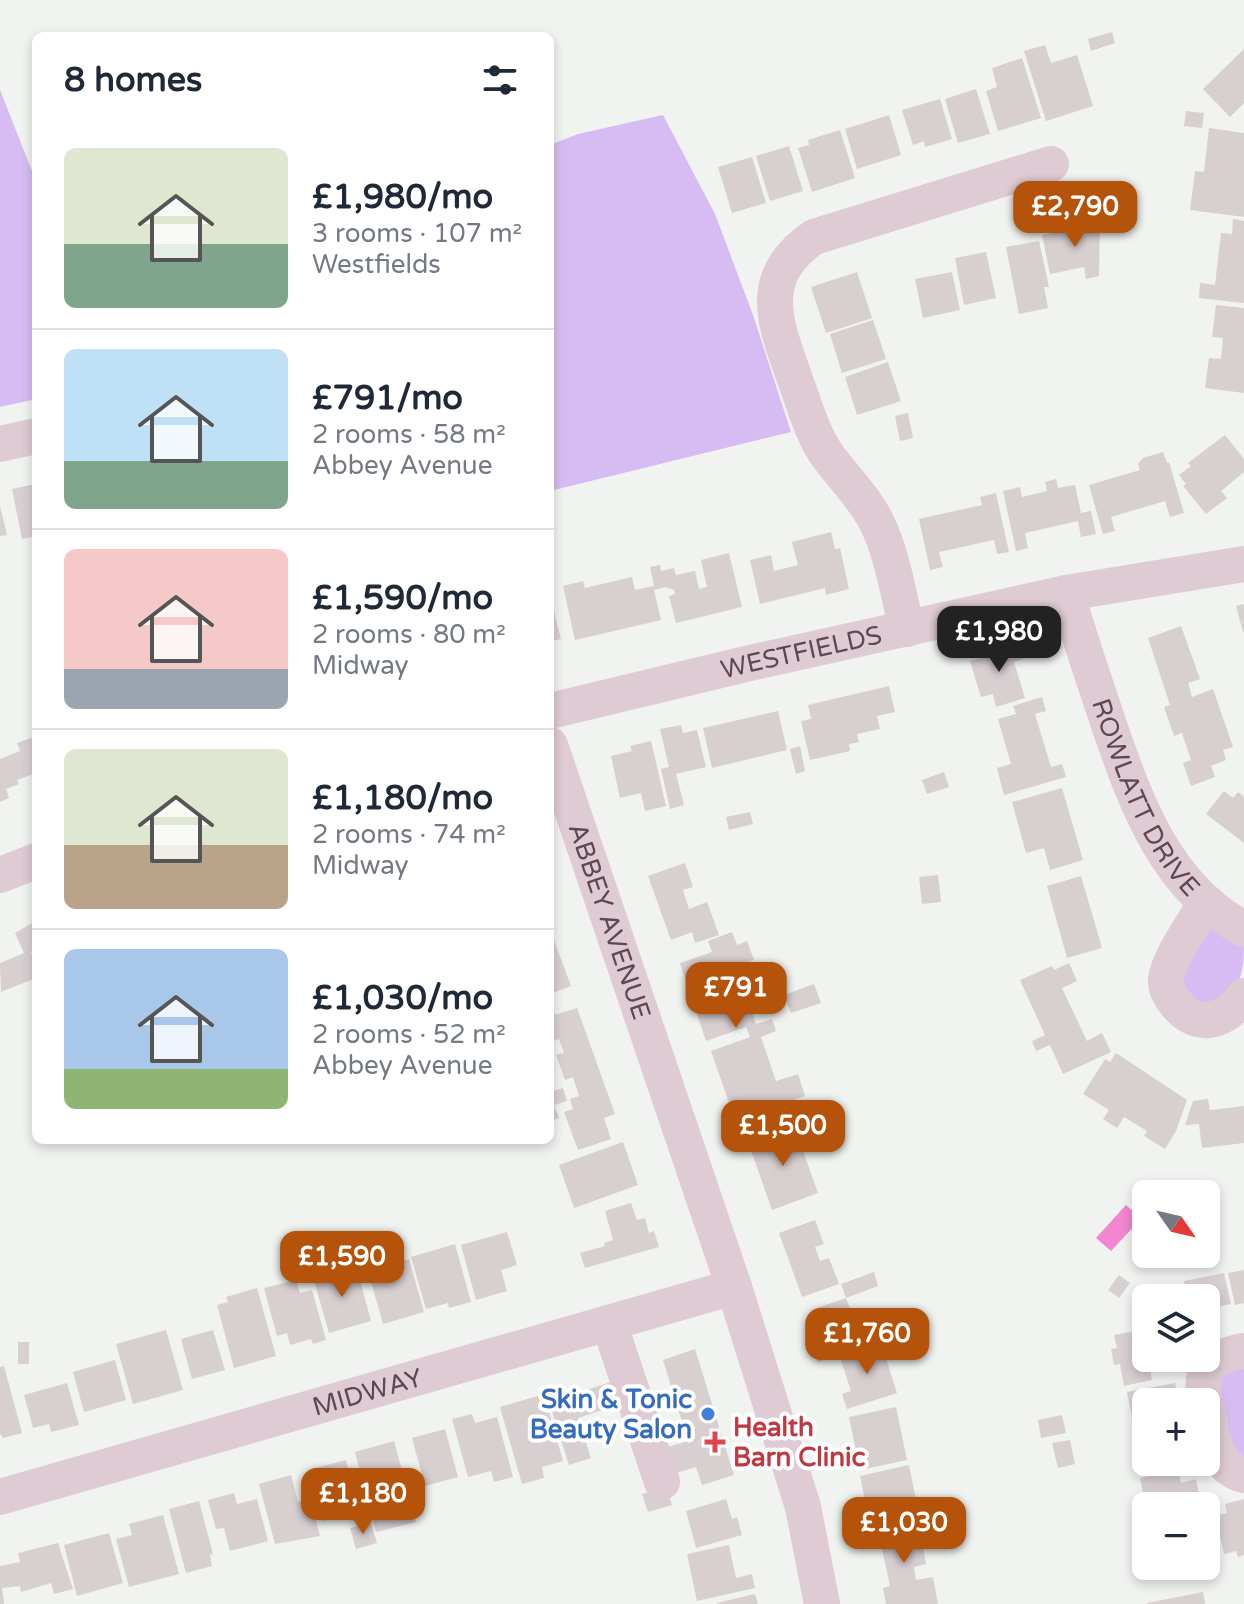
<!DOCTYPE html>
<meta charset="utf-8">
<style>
:root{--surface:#fff;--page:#f6f6f7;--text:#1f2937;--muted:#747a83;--line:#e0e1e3;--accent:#b45309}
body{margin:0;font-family:"Varela Round",sans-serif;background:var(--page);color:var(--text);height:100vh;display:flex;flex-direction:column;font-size:30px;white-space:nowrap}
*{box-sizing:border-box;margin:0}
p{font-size:26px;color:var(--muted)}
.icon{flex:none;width:44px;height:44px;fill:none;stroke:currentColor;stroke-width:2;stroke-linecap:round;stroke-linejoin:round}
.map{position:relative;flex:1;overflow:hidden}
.side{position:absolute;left:32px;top:32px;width:522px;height:1112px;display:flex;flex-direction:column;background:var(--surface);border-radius:12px;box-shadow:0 4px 12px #0003}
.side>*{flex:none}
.needle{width:52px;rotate:124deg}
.tools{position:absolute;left:1132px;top:1180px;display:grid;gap:16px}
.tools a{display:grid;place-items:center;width:88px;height:88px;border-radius:12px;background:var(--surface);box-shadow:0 4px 12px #0003;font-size:40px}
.price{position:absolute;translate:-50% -68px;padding:0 18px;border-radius:16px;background:var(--accent);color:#fff;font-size:26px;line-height:52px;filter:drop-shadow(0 2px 4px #0008)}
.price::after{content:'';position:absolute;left:50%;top:48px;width:24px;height:18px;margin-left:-12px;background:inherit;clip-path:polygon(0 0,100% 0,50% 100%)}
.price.selected{background:#222;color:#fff}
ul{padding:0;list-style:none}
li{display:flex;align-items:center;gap:24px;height:200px;padding:0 32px}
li+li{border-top:2px solid var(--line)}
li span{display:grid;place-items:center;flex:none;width:224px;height:160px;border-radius:12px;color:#555}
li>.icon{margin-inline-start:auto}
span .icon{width:96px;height:96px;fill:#fffc;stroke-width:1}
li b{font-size:34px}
h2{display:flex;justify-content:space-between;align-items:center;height:96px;padding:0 32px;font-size:34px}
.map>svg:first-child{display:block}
</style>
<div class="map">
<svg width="1244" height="1604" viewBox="0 0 1244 1604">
<rect width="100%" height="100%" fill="#f0f3f0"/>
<path fill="#d7bcf3" d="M0,90l36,91v218l-36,8z
M663,115l52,99 38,101 38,117 -241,59v-346l28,-11z
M1207,926l37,18c0,27 -2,35 -18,57l-40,3 -6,-38z
M1244,1367v97l-7,-3 -22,-83z"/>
<path fill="#f386d1" d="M1126,1205l15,14 -30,32 -15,-13z"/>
<path fill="#d8cfd1" d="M1112,32l3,11 -24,8 -3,-12z
M1045,45l6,18 26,-8 16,51 -47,15 -22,-70z
M1244,49v54l-14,14 -27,-28z
M1022,58l19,60 -43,13 -12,-40 11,-4 -5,-19z
M976,89l14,45 -32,9 -13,-44z
M940,99l12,40 -27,8 -1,-6 -11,4 -11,-35z
M1186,111l18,2 -2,15 -18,-2z
M889,115l12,40 -44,14 -12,-40z
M1209,128l35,5v84l-54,-7 5,-39 9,1z
M840,130l15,48 -43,14 -14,-44 11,-3 -1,-5z
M789,146l14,45 -33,10 -14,-45z
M752,157l14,46 -34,10 -14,-46z
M1100,217l-1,59 -13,3 -2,-12 -34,7 -8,-39 34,-6 -2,-7z
M1233,219l11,2v82l-45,-5 1,-15 15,2 6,-52 11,1z
M1039,241l10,46h-5l4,21 -29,6 -13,-67z
M986,252l10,46 -32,7 -9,-47z
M857,272l15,46 -46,15 -15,-46z
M952,272l8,38 -37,8 -8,-39z
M1216,305l28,3v85l-39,-5 4,-30 12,1 1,-9 1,-12 -11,-1z
M873,320l13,39 -44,14 -12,-39z
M888,362l13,39 -44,14 -12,-38z
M908,413l5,25 -13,3 -5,-25z
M1225,435l19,24v13l-23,19 6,7 -21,16 -23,-28 3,-2 -7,-9 12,-9 -3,-3z
M1163,452l4,11 2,-1 15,51 -14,4 -5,-16 -54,16 4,14 -12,3 -14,-49 51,-15 -2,-6 5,-6z
M1056,479l2,9 17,-3 6,28 10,-2 5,23 -15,3 -3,-16 -53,12 3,15 -12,3 -13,-60 17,-4 2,10 25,-6 -2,-9z
M36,484v52l-14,3 -10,-50z
M996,493l13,59 -12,2 -3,-14 -55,12 4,15 -13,3 -11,-51 63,-14 -2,-8z
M0,506l7,29 -7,1z
M831,532l4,17 5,-1 9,41 -23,6 -1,-7 -65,16 -10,-44 21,-5 3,16 24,-6 -6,-23z
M729,553l13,54 -66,16 -7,-27 6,-2 -1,-4 -9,-3 -11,3 7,30 -86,20 -12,-54 20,-5 2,7 47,-11 3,13 19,-4 -4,-19 10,-2 1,6 13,-3 2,7 19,-4 4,18 8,-2 -6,-27z
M550,595l11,44 -11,2z
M1244,604v28h-1l-7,-26z
M1181,626l19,53 -12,4 4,14 21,-8 20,58 -10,3 3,10 -15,6 4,11 -24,9 -8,-23 8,-3 -9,-27 -8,3 -10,-29 6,-2 -22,-67z
M1018,641l5,18 -9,3 11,36 -29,9 -3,-13 -12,3 -11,-36 10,-3 -1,-6z
M889,686l6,26 -18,4 3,13 -23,5 2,8 -10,2 1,7 -40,9 -9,-39 10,-2 -3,-14z
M1042,697l4,14 -11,3 16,53 11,-3 4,13 -62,18 -7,-27 14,-4 -13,-45 18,-5 -3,-8z
M778,711l9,39 -75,18 -9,-40z
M681,725l2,8 14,-3 9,37 -30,7 8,31 -14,4 -9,-40 8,-2 -9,-38z
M36,736v37l-19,7 2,4 -13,5 3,9 -9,4v-43l20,-8 -3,-8z
M651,741l15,65 -21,5 -4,-18 -21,5 -9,-42 21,-5 -2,-5z
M800,746l5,25 -9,3 -6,-25z
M944,772l5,15 -22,7 -5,-14z
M1062,788l21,72 -33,10 -6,-22 -18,5 -14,-51z
M1224,791l9,7 5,-6 6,5v46l-38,-29z
M750,812l3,12 -24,6 -3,-13z
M685,863l8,24 -10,3 6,19 18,-7 12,33 -24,8 -3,-11 -21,8 -23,-64z
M938,875l3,27 -19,2 -3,-27z
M1081,876l21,72 -35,10 -20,-72z
M36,921v29l-5,2 5,13v13l-35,14 -1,-29 24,-10 -9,-20z
M550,929l21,57 -21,8z
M732,932l5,13 10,-4 7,19 -23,7 6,17 5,-2 14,42 16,-5 4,12 -15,6 15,44 22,-7 7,22 -70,24 -24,-69 39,-14 -4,-10 -40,14 -26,-78 32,-11 -4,-11z
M1069,963l8,18 -15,7 25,53 15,-8 9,19 -48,22 -13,-29 -14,6 -4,-10 13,-6 -25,-55 32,-14 2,4z
M814,984l7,19 -30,10 -7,-18z
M577,1008l38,106 -11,4 7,21 -33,11 -14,-38 9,-3 -3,-10 9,-3 -6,-19 -8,3 -9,-25 8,-2 -5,-14 -9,3v-29l4,-2 1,4z
M1116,1053l71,47 -11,31 -11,18 -21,-13 3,-5 -23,-14 -7,11 -14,-9 6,-9 -26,-16 22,-35 5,3z
M563,1088l4,13 -13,4 5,13 -9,3v-29z
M1208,1099l2,11 34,-4v37l-42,5 -3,-24 -14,1 8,-24z
M817,1103l5,13 -28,10 -4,-13z
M794,1126l24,67 -46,17 -24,-68z
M623,1142l15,43 -64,23 -15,-43z
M631,1203l6,17 8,-2 4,15 5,-2 5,16 -74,21 -5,-15 25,-7 -1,-3 9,-3 -8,-29z
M815,1220l9,24 -9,3 3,8 2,6 9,-3 10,26 -37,13 -23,-64z
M507,1232l10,33 -16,5 6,21 -31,9 -15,-55z
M455,1244l16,58 -22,6 -1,-5 -22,6 -15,-52z
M409,1259l15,53 -41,12 -15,-53z
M356,1265l15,56 -42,12 -16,-56z
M1244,1270v33l-9,2 -7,-32z
M874,1272l4,14 -32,12 -5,-14z
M1224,1273l7,31 -15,3 4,21 -14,3v-33h-31l-2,-10 12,-2 -1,-5z
M1119,1275l11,8 -11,15 -11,-8z
M296,1280l4,13 12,-3 14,50 -13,4 -2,-5 -21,6 -3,-12 -10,3 -13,-48z
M257,1288l19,68 -42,12 -17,-63 11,-3 -2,-5z
M846,1298l17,48 -45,16 -7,-20 10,-4 -10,-28z
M1146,1329v29h23l1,7 -20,4 2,11 -28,6 -4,-22 -6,1 -3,-16 6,-1 -3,-13z
M166,1330l17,60 -50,14 -17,-60z
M213,1330l12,40 -33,9 -11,-40z
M18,1342h11v22h-11z
M881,1343l16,50 -50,16 -5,-15 9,-3 -11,-34z
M695,1349l39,126 -32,10 -6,-18 -23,7 -8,-26 23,-7 -25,-81z
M115,1360l11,40 -42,12 -11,-40z
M4,1366l18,67 -19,5 -3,-4v-67z
M617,1380l7,23 -46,15 13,40 -22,7 -20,-63z
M67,1383l12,42 -28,7 -2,-8 -16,4 -9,-33z
M1175,1383l4,19h-33v60l41,1 -44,9 -16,-80z
M544,1394l19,67 -21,6 2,11 -22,6 -22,-77z
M896,1407l11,53 -47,10 -11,-53z
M472,1414l3,9 22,-6 16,60 -19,5 -3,-11 -23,6 -16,-58z
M1062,1415l4,18 -25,5 -3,-18z
M445,1429l13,48 -33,9 -13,-48z
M1070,1440l5,24 -17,4 -6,-25z
M394,1441l22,81 -40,10 -21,-80z
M346,1460l13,51 -37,10 -14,-51z
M909,1465l9,45 -49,10 -9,-44z
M1178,1470l3,13 15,-4 5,25 -55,2 -6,-28z
M291,1475l7,27 12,-4 10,38 -45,8 -16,-60z
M666,1487l6,18 -24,7 -6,-18z
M234,1493l3,11 20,-5 11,42 -38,10 -6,-23 -8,1 -8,-29z
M726,1499l6,20 5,-2 5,18 -46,13 -10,-37z
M1244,1499v56l-6,2 -2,-6 -12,3 -9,-38 12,-3 -2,-9z
M199,1501l14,53 -3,1 2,11 -26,7 -17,-64z
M163,1515l16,59 -50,13 -13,-48 16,-4 -3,-11z
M901,1516l4,18 15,-4 6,34 -12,3 2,13 17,-3 5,27h-52l-3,-16 7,-2 -14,-65z
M371,1523l6,20 -21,6 -6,-21z
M109,1533l14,50 -46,13 -13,-51z
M58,1543l15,46 -19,5 -3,-11 -30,9 -1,-6 -18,2 2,16h-4v-38l20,-4 -2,-9z
M729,1545l7,33 16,-4 3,14 -58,13 -10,-47z
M1203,1592l2,12h-58v-1z
M755,1594l3,10h-41v-1z"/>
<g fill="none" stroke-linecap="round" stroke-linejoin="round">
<g stroke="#decbd4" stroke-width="36">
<path d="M0,444l36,-8"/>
<path id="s1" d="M1066,593c14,45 29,91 44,135 27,78 57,160 134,201"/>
<path d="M907,629c-9,-35 -14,-73 -30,-106 -12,-25 -34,-46 -50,-68 -15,-22 -22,-48 -31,-73 -20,-57 -42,-104 18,-145l237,-73"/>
<path id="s2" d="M550,711l200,-48 316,-70 178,-29"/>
<path id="s3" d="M550,745l184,542 69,220 19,97"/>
<path d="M0,875l36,-14"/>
<path d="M1206,902c-11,20 -37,55 -40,77 -1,10 5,19 12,27 22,25 48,14 66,-10"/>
<path d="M609,1323l53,159"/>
<path d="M1205,1402c-7,-35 7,-45 39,-51"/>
<path d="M1206,1405c6,27 6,62 38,70"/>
<path id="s4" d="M0,1497l734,-210"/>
</g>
</g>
<circle fill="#3f7fe0" stroke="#fff" stroke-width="3" cx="708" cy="1414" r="8"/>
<path fill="#e0444e" stroke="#fff" stroke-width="3" d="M711 1430h8v8h8v8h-8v8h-8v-8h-8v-8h8z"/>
<g text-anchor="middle" stroke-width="8" stroke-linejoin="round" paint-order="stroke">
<g font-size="26" fill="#5f4651" stroke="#fff">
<text dy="9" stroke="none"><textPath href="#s2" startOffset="258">WESTFIELDS</textPath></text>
<text dy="9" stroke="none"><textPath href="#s1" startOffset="220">ROWLATT DRIVE</textPath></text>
<text dy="9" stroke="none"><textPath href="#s3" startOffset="186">ABBEY AVENUE</textPath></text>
<text dy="9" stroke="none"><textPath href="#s4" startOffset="382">MIDWAY</textPath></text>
</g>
<g font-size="26" font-weight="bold" fill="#366cbe" stroke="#fff" text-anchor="end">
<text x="692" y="1408">Skin &amp; Tonic<tspan x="692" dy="30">Beauty Salon</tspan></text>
</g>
<g font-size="26" font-weight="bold" fill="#be3a42" stroke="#fff" text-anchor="start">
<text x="733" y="1436">Health<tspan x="733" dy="30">Barn Clinic</tspan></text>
</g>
</g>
</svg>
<div class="tools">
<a><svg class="needle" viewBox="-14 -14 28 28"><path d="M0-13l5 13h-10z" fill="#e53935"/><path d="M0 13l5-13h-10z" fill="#747a83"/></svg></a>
<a><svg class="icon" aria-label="layers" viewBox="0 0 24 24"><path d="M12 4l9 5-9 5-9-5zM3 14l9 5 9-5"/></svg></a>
<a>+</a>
<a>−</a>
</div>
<b class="price" style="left:1075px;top:249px">£2,790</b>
<b class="price selected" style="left:999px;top:674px">£1,980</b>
<b class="price" style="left:736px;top:1030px">£791</b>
<b class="price" style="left:783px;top:1168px">£1,500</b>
<b class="price" style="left:342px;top:1299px">£1,590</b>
<b class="price" style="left:867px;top:1376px">£1,760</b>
<b class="price" style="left:363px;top:1536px">£1,180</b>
<b class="price" style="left:904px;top:1565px">£1,030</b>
<section class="side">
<h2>8 homes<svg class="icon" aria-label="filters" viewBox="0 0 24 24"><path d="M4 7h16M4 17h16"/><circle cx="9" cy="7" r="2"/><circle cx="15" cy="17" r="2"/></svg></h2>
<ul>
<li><span style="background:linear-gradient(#dfe7d0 60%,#7fa58c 0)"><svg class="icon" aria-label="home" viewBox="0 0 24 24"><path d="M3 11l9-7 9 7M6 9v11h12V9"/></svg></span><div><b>£1,980/mo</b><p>3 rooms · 107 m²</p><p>Westfields</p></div></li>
<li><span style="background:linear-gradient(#bfe0f5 70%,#7fa58c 0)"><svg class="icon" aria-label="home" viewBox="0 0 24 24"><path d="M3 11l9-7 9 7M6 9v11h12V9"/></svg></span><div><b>£791/mo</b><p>2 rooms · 58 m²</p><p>Abbey Avenue</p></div></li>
<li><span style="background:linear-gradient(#f6c9c9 75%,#9aa5b1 0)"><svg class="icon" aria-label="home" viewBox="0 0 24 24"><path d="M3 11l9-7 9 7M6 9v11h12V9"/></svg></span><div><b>£1,590/mo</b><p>2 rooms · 80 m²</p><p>Midway</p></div></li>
<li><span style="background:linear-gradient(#dfe7d0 60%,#b9a48a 0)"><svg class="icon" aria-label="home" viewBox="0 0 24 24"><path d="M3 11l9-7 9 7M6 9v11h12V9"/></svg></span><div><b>£1,180/mo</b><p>2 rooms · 74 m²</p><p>Midway</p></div></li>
<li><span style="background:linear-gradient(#a9c7e8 75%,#8fb573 0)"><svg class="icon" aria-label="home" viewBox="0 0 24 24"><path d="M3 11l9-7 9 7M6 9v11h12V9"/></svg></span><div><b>£1,030/mo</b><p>2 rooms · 52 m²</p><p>Abbey Avenue</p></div></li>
</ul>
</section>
</div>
